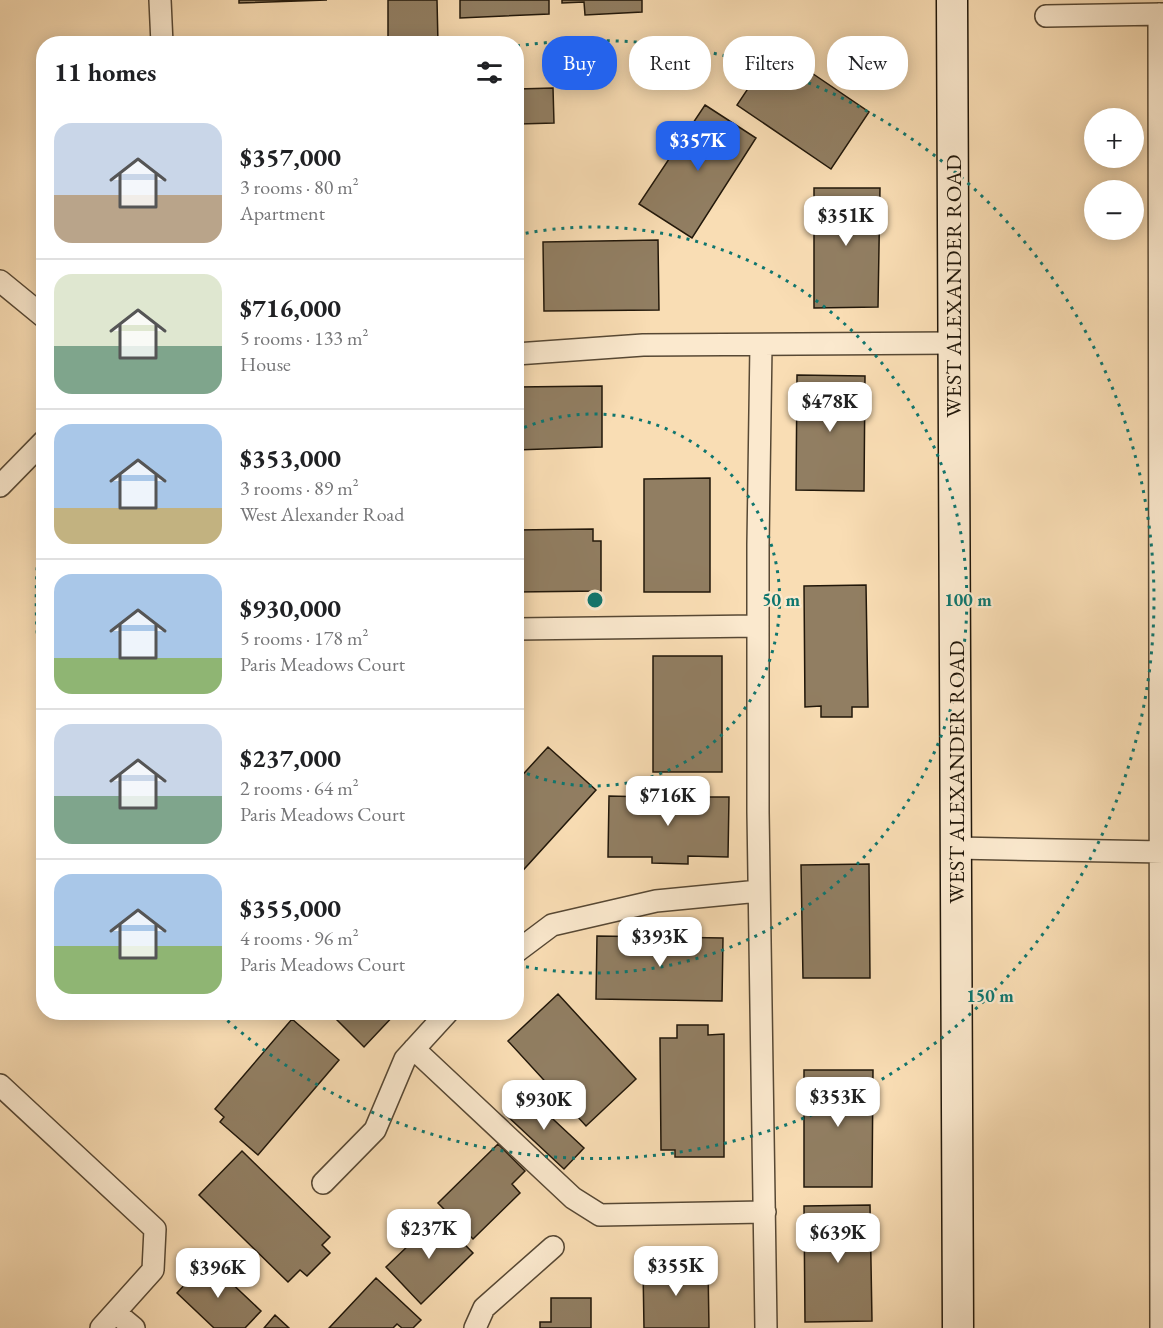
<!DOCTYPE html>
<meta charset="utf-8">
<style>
:root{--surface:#fff;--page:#f6f6f6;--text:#202124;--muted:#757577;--line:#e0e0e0;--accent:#2563eb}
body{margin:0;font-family:"EB Garamond",serif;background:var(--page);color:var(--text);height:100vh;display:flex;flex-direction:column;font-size:22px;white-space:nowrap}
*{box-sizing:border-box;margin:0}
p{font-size:20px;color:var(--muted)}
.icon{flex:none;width:33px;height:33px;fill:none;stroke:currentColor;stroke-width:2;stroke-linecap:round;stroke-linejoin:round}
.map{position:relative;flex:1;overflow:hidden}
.panel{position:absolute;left:36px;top:36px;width:488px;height:984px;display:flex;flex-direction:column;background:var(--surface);border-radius:24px;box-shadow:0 3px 15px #0003}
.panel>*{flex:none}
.hud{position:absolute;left:542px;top:36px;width:531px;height:54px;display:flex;gap:12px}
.tools{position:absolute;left:1084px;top:108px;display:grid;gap:12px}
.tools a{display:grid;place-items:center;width:60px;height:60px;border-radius:50%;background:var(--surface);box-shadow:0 3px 15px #0003;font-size:30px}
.price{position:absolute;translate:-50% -51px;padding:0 14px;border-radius:12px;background:#fff;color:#222;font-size:20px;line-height:39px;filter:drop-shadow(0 2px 3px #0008)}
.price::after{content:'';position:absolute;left:50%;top:36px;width:18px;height:14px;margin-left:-9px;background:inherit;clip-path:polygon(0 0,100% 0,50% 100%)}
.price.current{background:var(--accent);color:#fff}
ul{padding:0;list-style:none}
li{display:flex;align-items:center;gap:18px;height:150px;padding:0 18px}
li+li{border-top:2px solid var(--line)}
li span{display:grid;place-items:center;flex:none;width:168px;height:120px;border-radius:18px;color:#555}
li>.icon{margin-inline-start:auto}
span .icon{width:72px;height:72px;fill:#fffc;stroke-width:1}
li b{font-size:26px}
h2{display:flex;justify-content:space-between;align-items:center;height:72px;padding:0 18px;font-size:26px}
.tag{padding:0 21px;border-radius:24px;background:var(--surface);box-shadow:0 3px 15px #0003;font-size:21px;line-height:54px}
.tag.current{background:var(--accent);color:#fff}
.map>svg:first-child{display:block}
</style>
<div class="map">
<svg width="1163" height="1328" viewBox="0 0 1163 1328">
<rect width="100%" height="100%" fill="#f9ddb4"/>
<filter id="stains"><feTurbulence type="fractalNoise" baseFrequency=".00333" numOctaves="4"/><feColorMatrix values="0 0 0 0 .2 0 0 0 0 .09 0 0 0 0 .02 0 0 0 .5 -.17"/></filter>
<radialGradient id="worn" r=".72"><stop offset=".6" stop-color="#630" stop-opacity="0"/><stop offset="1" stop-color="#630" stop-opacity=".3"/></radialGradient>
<path fill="#917e62" stroke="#21170a" stroke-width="1.5" d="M239,0h88l-88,3z
M388,0h49l1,44h-50z
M460,0h89v14l-89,4z
M562,0h80v12l-57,3 -1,-13 -22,1z
M775,48l94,64 -38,57 -94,-64z
M553,88l1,35 -35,1 -1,-35z
M705,105l51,33 -64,100 -53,-34z
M814,188h66l-2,119 -64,1z
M658,240l1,70 -115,1 -1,-69z
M797,375l68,1 -1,115 -68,-1z
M602,386v61l-86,3v-63z
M710,478v114h-66v-113z
M593,529v12h8v50l-85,1v-62z
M866,585l2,122h-16v10h-31v-11l-16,1 -1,-121z
M653,656h69v116h-69z
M548,747l48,43 -80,88v-96z
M650,791h36v6h43l-1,60 -40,-1v8l-36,-1v-6h-44l1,-61 41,1z
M869,864l1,114h-67l-2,-113z
M597,936l126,2 -1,63 -126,-2z
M558,994l78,85 -50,47 -78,-85z
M329,1012h68l-33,35z
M292,1019l47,41 -81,95 -38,-33 4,-5 -9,-8z
M677,1025h31v10l16,-1v123h-49v-7h-14l-1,-112h17z
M804,1070h69l-1,117h-68z
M525,1093l59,55 -20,21 -59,-55z
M498,1144l27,27 -13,13 8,9 -47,46 -35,-36z
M242,1151l88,86 -8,8 8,8 -23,23 -7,-6 -12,12 -89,-87z
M870,1205l2,116 -67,1 -1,-116z
M438,1217l35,36 -52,51 -35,-37z
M207,1260l54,51 -16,17h-31l-37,-35z
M708,1266l1,62h-65l-1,-61z
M376,1278l45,42 -8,8h-11l-5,-4 -4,4h-64z
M551,1298h40v30h-51v-6h11z
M275,1315l14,13h-25z"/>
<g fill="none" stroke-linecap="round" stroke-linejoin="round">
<g stroke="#574834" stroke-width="24">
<path id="minor" d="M160,0l2,44
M1159,14l2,1314
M1046,16l117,-2
M0,281l44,36
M761,345l-3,200v267l8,516
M516,354l127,-9 310,-2
M0,486l44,-45
M516,629l242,-3
M956,848l207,4
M516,952l36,-27 104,-24 103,-10
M414,1049l159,149 27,17 165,-3
M0,1085l155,144 -2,41 -52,58
M323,1183l52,-53 30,-71 43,-47
M116,1313l18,15
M475,1328l9,-20 69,-61"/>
</g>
<g stroke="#21170a" stroke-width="33">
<path id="secondary" d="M952,0l6,1328"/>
</g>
<use href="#minor" stroke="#fbe9ce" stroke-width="21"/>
<use href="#secondary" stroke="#fbe9ce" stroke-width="30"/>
</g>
<g fill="none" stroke="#0f766e" stroke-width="3" stroke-dasharray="3 6">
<path d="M516 431A186 186 0 1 1 516 769"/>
<path d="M517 235A373 373 0 1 1 517 965"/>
<path d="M43 687A559 559 0 0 1 43 513M517 46A559 559 0 1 1 221 1015"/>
</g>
<g text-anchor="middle" stroke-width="4.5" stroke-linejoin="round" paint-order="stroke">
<g font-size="22" fill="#21170a" stroke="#fbe9ce">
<text transform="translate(953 286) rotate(-90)" y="8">WEST ALEXANDER ROAD</text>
<text transform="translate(956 772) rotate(-90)" y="8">WEST ALEXANDER ROAD</text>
</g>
</g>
<circle cx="595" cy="600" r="9" fill="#0f766e" stroke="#fbe9ce" stroke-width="3"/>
<g font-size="18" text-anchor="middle" font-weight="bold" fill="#0f766e" stroke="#fbe9ce" stroke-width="4.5" stroke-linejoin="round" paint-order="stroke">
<text x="781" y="606">50 m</text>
<text x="968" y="606">100 m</text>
<text x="990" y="1002">150 m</text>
</g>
<rect width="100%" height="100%" filter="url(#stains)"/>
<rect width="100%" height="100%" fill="url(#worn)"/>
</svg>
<div class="tools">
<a>+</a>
<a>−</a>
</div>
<b class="price current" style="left:698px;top:172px">$357K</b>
<b class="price" style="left:846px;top:247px">$351K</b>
<b class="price" style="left:830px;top:433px">$478K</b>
<b class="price" style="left:668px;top:827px">$716K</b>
<b class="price" style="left:660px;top:968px">$393K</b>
<b class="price" style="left:838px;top:1128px">$353K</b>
<b class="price" style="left:544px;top:1131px">$930K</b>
<b class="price" style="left:429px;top:1260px">$237K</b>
<b class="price" style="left:838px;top:1264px">$639K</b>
<b class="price" style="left:676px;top:1297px">$355K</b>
<b class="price" style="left:218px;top:1299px">$396K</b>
<div class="hud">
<a class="tag current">Buy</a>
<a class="tag">Rent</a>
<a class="tag">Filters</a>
<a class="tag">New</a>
</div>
<section class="panel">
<h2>11 homes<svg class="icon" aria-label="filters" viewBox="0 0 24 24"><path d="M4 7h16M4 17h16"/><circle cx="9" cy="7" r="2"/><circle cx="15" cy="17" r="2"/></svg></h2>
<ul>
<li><span style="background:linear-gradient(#c9d6e8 60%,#b9a48a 0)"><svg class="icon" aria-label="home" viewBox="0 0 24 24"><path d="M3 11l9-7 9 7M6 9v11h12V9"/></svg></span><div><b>$357,000</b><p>3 rooms · 80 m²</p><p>Apartment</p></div></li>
<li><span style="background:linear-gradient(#dfe7d0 60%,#7fa58c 0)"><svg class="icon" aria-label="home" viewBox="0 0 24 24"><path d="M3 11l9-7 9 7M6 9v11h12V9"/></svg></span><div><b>$716,000</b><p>5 rooms · 133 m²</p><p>House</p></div></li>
<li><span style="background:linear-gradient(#a9c7e8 70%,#c2b280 0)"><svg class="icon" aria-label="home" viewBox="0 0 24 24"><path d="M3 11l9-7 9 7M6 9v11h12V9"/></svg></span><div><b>$353,000</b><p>3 rooms · 89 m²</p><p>West Alexander Road</p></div></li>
<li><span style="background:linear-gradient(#a9c7e8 70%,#8fb573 0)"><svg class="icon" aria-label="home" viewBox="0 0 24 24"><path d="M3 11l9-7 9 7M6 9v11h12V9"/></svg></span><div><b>$930,000</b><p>5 rooms · 178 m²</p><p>Paris Meadows Court</p></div></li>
<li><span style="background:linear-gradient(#c9d6e8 60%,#7fa58c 0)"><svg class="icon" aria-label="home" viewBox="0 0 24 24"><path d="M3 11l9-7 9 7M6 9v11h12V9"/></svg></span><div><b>$237,000</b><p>2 rooms · 64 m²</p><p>Paris Meadows Court</p></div></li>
<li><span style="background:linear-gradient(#a9c7e8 60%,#8fb573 0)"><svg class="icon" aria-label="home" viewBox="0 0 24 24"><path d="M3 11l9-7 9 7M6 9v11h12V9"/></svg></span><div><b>$355,000</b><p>4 rooms · 96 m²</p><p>Paris Meadows Court</p></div></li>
</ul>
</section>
</div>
